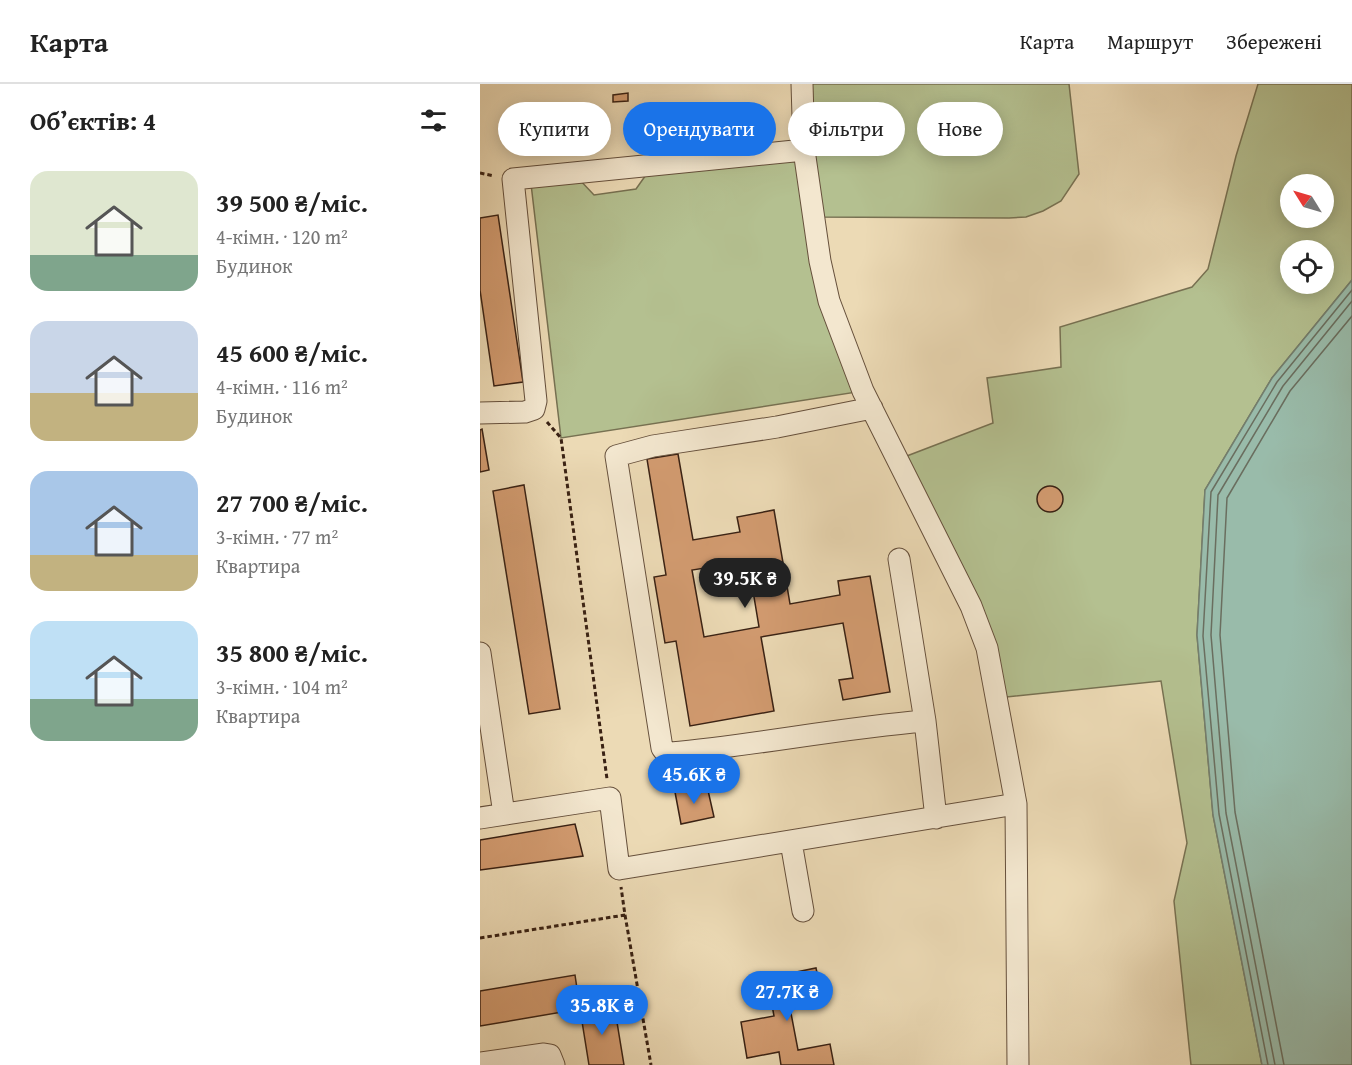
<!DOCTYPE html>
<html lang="uk">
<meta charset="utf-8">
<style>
:root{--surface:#fff;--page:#f2f2f2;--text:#222;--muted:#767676;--line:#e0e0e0;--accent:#1a73e8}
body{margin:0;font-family:"Gentium Book Plus",serif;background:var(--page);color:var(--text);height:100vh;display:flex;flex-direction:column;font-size:22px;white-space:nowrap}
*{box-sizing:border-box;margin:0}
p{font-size:20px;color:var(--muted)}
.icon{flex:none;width:33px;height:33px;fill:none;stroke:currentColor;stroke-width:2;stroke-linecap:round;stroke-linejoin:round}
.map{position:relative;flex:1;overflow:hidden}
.drawer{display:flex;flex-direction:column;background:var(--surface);width:480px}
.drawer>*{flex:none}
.guide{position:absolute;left:18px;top:18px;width:570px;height:54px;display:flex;gap:12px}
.needle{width:39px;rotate:307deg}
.controls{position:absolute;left:800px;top:90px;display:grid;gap:12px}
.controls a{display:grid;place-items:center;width:54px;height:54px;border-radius:50%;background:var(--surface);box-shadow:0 3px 15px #0003;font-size:30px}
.price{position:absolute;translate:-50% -51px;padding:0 14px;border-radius:21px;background:var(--accent);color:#fff;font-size:20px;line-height:39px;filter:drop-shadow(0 2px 3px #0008)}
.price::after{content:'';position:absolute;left:50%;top:36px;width:18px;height:14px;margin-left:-9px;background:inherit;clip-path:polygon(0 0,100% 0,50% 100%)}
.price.selected{background:#222;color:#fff}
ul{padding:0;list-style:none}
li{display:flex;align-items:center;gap:18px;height:150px;padding:0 30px}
li span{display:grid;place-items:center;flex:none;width:168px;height:120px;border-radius:18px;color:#555}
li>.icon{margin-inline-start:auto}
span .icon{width:72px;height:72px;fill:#fffc;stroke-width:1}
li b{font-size:26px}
h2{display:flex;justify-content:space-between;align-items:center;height:72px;padding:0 30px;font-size:26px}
.pill{padding:0 21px;border-radius:27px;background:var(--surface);box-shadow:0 3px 15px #0003;font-size:21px;line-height:54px}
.pill.selected{background:var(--accent);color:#fff}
header{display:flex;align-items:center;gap:36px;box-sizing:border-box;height:84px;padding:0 30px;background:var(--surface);border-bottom:2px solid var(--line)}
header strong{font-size:28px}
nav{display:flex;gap:33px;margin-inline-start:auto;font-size:21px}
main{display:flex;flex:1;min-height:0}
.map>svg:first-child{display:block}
</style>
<header>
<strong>Карта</strong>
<nav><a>Карта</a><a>Маршрут</a><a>Збережені</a></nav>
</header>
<main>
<section class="drawer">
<h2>Об’єктів: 4<svg class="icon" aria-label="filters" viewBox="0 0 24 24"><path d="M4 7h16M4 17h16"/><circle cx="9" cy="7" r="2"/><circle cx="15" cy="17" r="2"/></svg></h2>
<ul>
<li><span style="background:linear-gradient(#dfe7d0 70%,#7fa58c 0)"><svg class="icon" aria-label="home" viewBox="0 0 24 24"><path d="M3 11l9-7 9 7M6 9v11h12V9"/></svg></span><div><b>39 500 ₴/міс.</b><p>4-кімн. · 120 m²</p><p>Будинок</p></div></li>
<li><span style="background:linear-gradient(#c9d6e8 60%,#c2b280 0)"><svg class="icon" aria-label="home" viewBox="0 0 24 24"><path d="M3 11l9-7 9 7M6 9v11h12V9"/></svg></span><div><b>45 600 ₴/міс.</b><p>4-кімн. · 116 m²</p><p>Будинок</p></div></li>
<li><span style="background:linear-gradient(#a9c7e8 70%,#c2b280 0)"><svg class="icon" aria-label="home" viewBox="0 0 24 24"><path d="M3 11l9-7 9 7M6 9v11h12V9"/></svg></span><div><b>27 700 ₴/міс.</b><p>3-кімн. · 77 m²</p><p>Квартира</p></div></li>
<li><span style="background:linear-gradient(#bfe0f5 65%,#7fa58c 0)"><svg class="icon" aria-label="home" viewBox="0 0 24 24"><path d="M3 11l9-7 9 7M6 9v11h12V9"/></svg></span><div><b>35 800 ₴/міс.</b><p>3-кімн. · 104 m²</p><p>Квартира</p></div></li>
</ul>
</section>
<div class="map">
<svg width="872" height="981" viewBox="0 0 872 981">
<rect width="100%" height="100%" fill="#ecdab5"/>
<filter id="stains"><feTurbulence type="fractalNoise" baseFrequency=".00333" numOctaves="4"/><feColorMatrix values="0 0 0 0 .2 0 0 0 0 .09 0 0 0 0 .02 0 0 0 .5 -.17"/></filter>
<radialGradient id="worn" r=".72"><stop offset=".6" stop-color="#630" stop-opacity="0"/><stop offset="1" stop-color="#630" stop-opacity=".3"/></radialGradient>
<path fill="#b4c090" stroke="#777152" stroke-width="1.5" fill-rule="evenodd" d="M322,0h267l10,90 -18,27 -18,10 -17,6 -17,1 -195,-1z
M778,0h94v196l-80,98 -67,112 -8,145 16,180 49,250h-71l-17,-164 13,-58 -26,-162 -164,17 -10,-50 -88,-189 94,-36 -6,-45 74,-11 -1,-40 132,-40 16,-18 28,-113zM810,100h33v34h-33zM810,166h33v34h-33z
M308,75l9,3 60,230 -296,46 -30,-254 47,-6 16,17 42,-6 12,-17z"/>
<path fill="#9ba" stroke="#737e6e" stroke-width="1.5" d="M872,196v785h-90l-49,-250 -16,-180 8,-145 67,-112z"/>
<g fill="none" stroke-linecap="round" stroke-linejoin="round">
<path stroke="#6a6e5f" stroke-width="1.5" d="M788,981l-49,-251 -16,-178 8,-144 66,-110 75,-92
M795,981l-49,-252 -15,-178 7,-140 65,-109 69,-85
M804,981l-49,-253 -15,-177 7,-137 63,-107 62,-75"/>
</g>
<path fill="#d29b70" stroke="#3a2214" stroke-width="1.5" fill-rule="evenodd" d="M148,9v8l-15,1v-7z
M18,131l25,167 -29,4 -14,-96v-72z
M2,345l7,41 -9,2v-42z
M198,370l15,86 47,-8 -3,-15 37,-7 16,94 50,-9 -2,-14 32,-5 20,116 -47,8 -4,-20 14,-2 -10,-55 -82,14 13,74 -84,15 -14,-85 -11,2 -11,-66 12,-2 -19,-116zM268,477l11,66 -55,10 -12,-67z
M44,401l36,224 -31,5 -36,-223z
M557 415a13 13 0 1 1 26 0a13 13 0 1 1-26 0Z
M227,702l7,31 -33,7 -6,-32z
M95,740l8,32 -103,14v-30z
M336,884l7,34 -33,6 8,42 32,-6 4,21h-53l-2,-13 -32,6 -6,-36 33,-6 -7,-38z
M95,891l5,34 -100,17v-35z
M134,920l10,61h-35l-9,-56z"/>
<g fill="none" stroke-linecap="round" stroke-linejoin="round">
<g stroke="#66503c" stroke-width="23">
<path id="minor" d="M322,0l2,66 16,111 9,40 34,90 108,215 16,42 29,156 2,261
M392,324l-95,19 -124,19 -37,10 46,292 3,4 6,1c85,-8 169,-25 254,-32
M0,329l45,-1 9,-3 2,-8 -23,-222 291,-29
M419,475l26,162 11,97
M0,569l24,161
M0,734l130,-20 9,71 397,-65
M311,758l12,69
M0,979l64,-9 6,1 4,10"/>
</g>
<path stroke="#3a2214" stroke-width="3" stroke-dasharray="4.5 3" stroke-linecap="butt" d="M0,89l14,3
M67,338l14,16 46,341
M145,831l26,150
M0,854l145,-23 -4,-28"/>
<use href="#minor" stroke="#f3e7cf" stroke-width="21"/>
</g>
<rect width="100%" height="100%" filter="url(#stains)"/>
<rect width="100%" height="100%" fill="url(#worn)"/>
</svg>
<div class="controls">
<a><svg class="needle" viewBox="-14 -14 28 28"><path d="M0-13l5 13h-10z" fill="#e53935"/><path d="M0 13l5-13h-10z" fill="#767676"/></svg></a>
<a><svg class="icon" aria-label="locate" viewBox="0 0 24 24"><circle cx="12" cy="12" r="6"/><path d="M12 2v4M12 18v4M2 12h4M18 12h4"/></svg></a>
</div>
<b class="price selected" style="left:265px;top:525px">39.5K ₴</b>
<b class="price" style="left:214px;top:721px">45.6K ₴</b>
<b class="price" style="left:307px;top:938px">27.7K ₴</b>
<b class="price" style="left:122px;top:952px">35.8K ₴</b>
<div class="guide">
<a class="pill">Купити</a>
<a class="pill selected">Орендувати</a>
<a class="pill">Фільтри</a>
<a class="pill">Нове</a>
</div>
</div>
</main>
